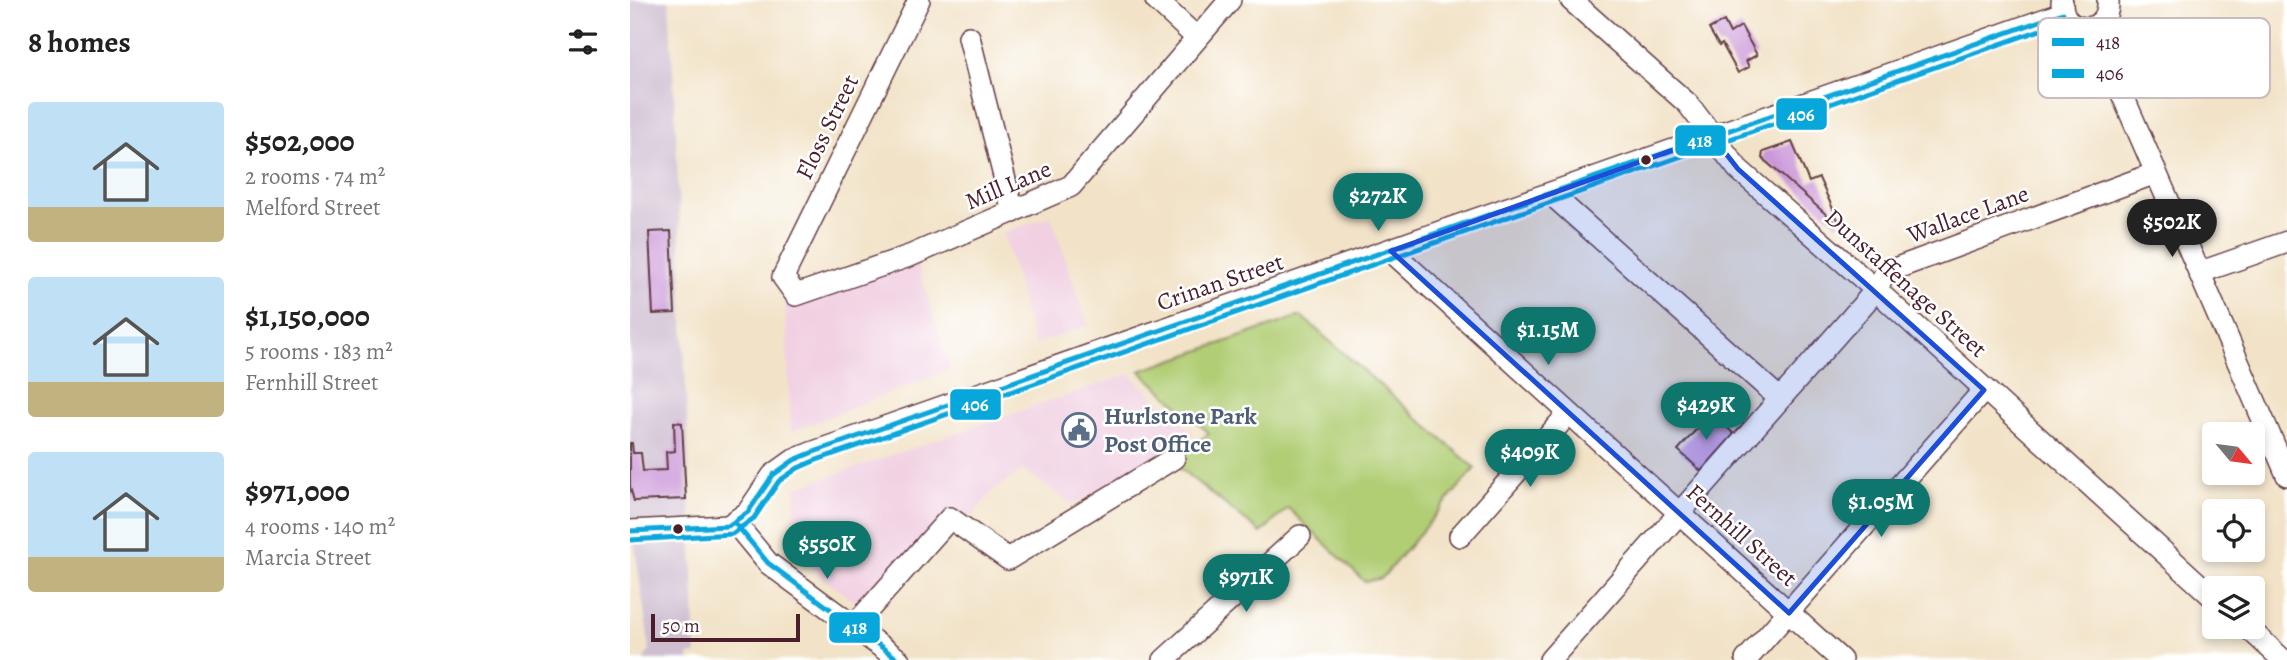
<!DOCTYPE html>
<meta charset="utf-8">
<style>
:root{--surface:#fff;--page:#f6f6f6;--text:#222;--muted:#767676;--accent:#0f766e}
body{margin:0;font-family:Alegreya,serif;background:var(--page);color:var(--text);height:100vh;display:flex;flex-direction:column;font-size:26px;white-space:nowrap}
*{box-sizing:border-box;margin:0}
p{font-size:23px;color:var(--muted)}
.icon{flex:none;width:38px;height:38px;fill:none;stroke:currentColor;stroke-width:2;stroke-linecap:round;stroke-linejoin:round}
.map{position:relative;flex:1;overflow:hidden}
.drawer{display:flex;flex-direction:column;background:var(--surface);width:630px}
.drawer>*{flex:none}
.needle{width:46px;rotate:119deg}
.fabs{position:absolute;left:1572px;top:422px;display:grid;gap:14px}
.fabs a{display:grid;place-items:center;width:63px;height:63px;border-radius:7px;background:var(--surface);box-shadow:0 4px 10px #0003;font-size:35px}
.scale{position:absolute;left:21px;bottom:18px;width:149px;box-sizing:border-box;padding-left:7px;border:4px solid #4a1f2b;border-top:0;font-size:19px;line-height:24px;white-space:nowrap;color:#4a1f2b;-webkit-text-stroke:5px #fff;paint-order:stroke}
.price{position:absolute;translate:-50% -60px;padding:0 16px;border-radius:24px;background:var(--accent);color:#fff;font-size:23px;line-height:46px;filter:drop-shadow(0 2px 4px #0008)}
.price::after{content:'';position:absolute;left:50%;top:42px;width:21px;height:16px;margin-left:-10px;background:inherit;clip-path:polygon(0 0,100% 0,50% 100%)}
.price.active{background:#222;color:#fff}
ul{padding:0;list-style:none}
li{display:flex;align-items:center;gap:21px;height:175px;padding:0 28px}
li span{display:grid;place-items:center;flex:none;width:196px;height:140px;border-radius:7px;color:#555}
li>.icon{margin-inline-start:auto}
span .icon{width:84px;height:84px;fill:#fffc;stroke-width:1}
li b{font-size:30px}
h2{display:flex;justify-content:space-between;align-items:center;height:84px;padding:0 28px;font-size:30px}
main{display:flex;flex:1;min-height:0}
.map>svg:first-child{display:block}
</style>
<main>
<section class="drawer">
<h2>8 homes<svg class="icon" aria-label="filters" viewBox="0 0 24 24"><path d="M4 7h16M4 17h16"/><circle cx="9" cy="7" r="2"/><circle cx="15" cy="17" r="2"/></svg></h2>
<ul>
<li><span style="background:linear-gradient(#bfe0f5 75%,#c2b280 0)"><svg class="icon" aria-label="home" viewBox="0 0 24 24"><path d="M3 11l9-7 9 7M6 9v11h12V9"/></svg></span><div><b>$502,000</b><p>2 rooms · 74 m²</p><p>Melford Street</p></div></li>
<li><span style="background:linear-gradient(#bfe0f5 75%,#c2b280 0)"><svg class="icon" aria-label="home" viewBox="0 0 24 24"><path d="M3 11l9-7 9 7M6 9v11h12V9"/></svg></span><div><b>$1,150,000</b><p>5 rooms · 183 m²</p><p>Fernhill Street</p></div></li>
<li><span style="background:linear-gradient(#bfe0f5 75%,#c2b280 0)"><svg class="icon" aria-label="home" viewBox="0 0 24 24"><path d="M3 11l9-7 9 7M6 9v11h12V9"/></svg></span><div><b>$971,000</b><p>4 rooms · 140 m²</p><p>Marcia Street</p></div></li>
</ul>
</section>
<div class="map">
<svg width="1657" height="660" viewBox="0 0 1657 660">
<rect width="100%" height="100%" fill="#fff"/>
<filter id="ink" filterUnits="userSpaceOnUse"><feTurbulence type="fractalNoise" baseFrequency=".0143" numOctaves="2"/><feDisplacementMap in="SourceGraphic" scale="14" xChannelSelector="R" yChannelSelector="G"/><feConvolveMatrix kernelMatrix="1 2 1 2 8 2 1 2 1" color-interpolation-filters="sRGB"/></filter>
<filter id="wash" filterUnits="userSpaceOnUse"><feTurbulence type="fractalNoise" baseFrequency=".00686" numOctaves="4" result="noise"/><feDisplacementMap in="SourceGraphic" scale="28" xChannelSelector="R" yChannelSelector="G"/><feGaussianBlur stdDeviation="1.57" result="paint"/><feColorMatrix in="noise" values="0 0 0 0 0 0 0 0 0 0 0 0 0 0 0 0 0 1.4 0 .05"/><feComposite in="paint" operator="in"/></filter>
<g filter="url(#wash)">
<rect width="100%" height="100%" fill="#f2e3c8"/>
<path fill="#f1d0e2" d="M421,216l37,109 -54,20 -31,-113z
M286,260l34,109 -159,63 -6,-130z
M499,374l65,60 -121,71 -49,-35 -28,18 -27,31 -17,-13 -88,103 -71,-54 3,-67z"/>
<path fill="#cebed0" d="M0,0h39l6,109 21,545 -8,1 1,5h-46l7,-10 -20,-136z"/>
<path fill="#b1ce75" stroke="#7e7650" stroke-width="2" d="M671,316l174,152 -93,110 -17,4 -77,-74 -27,25 -88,-70 36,-30 -69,-62z"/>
<g id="blocks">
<path fill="#cb97d9" d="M1094,21l6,12 11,-7 16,29 -11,6 3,6 -11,6 -16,-29 -3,2 -10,-17z
M1162,142l17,40 10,-4 20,44 -2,2 -75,-66 1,-6z
M41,231l4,82 -22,1 -4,-82z
M1081,413l23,21 -33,37 -23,-21z
M44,422l8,1 4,76 -52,2 -4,-14v-44h2l1,10h8l2,18 24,-1 -1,-18 9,-1z"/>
</g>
</g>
<g filter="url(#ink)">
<use href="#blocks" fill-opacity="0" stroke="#633c43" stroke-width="2"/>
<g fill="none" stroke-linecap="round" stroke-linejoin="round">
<g stroke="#633c43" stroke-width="24">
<path id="minor" d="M289,0l-136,277 13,18 116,-40 159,-69 159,-186
M526,0l41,38
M941,0l117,104 50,65 138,121 338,308
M1432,2c-1,35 49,35 46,-2
M1463,27l194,448
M339,37l44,175
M921,194l229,205
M761,251l450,409
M1571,272l86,-30
M105,523l33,40 131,97
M0,531l98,-5 20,-14 25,-37 21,-15 17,-7 1252,-440
M830,536l108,-122
M1616,626l37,34
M223,627l97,-109 58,41 166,-101
M534,660l136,-124
M920,660l326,-370 10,-18 270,-99
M1116,660l238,-270"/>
</g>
<use href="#minor" stroke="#fff" stroke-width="21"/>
<g stroke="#fff" stroke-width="10">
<path id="bus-1" d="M105,523l33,40 131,97
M0,531l98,-5 20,-14 25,-37 21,-15 17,-7 1252,-440"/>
</g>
<g stroke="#fff" stroke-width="10">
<path id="bus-2" d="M0,540l102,-6 22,-16 25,-37 19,-13 16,-7 1252,-440"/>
</g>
<use href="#bus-1" stroke="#07a6db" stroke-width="5"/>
<use href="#bus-2" stroke="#07a6db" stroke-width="5"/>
</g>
</g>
<path fill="#1d4ed8" fill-opacity="0.2" stroke="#1d4ed8" stroke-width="5" stroke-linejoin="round" d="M1082,136l26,33 246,221 -195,223 -398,-362z"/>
<defs>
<g id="civic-ring" transform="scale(1.75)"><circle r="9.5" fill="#fff" stroke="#5c6f8a" stroke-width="1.5"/><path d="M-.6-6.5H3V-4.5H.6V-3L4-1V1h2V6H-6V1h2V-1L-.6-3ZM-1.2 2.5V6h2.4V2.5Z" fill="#5c6f8a"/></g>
</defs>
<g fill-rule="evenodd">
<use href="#civic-ring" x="449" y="430"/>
</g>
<g fill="#4a1f2b" stroke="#fff" stroke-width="2.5">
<circle cx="1016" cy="160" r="6"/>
<circle cx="48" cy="529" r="6"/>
</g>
<g text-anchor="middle" stroke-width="5" stroke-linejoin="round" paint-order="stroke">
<g font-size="24" fill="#4a1f2b" stroke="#fff">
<text transform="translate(197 127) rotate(-64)" y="8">Floss Street</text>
<text transform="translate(378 185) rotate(-23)" y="8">Mill Lane</text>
<text transform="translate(1338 214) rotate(-20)" y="8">Wallace Lane</text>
<text transform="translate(590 282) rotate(-19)" y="8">Crinan Street</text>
<text transform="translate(1276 283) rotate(42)" y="8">Dunstaffenage Street</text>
<text transform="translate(1112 535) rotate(42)" y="8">Fernhill Street</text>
</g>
<g font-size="24" font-weight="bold" fill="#4e5e75" stroke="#fff" text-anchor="start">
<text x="474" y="424">Hurlstone Park<tspan x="474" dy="28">Post Office</tspan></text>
</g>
</g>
<rect x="1408" y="18" width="232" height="80" rx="10" fill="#fff" stroke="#c9bcbf" stroke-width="2"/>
<rect x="1422" y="38" width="32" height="8" fill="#07a6db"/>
<rect x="1422" y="69" width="32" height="9" fill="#07a6db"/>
<g font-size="19" fill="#4a1f2b">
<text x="1466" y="49">418</text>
<text x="1466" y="80">406</text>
</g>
<g stroke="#fff" stroke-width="2.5">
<rect x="1145" y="97" width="53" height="34" rx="7" fill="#07a6db"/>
<rect x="1044" y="124" width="53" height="33" rx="7" fill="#07a6db"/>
<rect x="319" y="388" width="53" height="33" rx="7" fill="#07a6db"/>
<rect x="198" y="611" width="53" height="33" rx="7" fill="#07a6db"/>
</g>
<g font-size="19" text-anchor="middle" font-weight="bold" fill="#fff">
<text x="1171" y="121">406</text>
<text x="1070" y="147">418</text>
<text x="345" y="411">406</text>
<text x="225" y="634">418</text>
</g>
</svg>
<div class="fabs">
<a><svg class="needle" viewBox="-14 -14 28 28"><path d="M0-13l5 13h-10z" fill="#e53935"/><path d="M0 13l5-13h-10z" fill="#767676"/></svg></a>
<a><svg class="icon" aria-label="locate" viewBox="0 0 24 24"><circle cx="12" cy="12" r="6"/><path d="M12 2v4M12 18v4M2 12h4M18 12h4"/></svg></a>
<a><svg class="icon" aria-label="layers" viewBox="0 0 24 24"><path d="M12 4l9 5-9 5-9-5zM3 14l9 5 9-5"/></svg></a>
</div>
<div class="scale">50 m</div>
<b class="price" style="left:748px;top:233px">$272K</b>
<b class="price active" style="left:1542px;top:259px">$502K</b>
<b class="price" style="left:918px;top:367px">$1.15M</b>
<b class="price" style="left:1076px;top:442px">$429K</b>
<b class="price" style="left:900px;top:489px">$409K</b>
<b class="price" style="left:1251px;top:539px">$1.05M</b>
<b class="price" style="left:197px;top:581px">$550K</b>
<b class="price" style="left:616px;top:614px">$971K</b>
</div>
</main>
